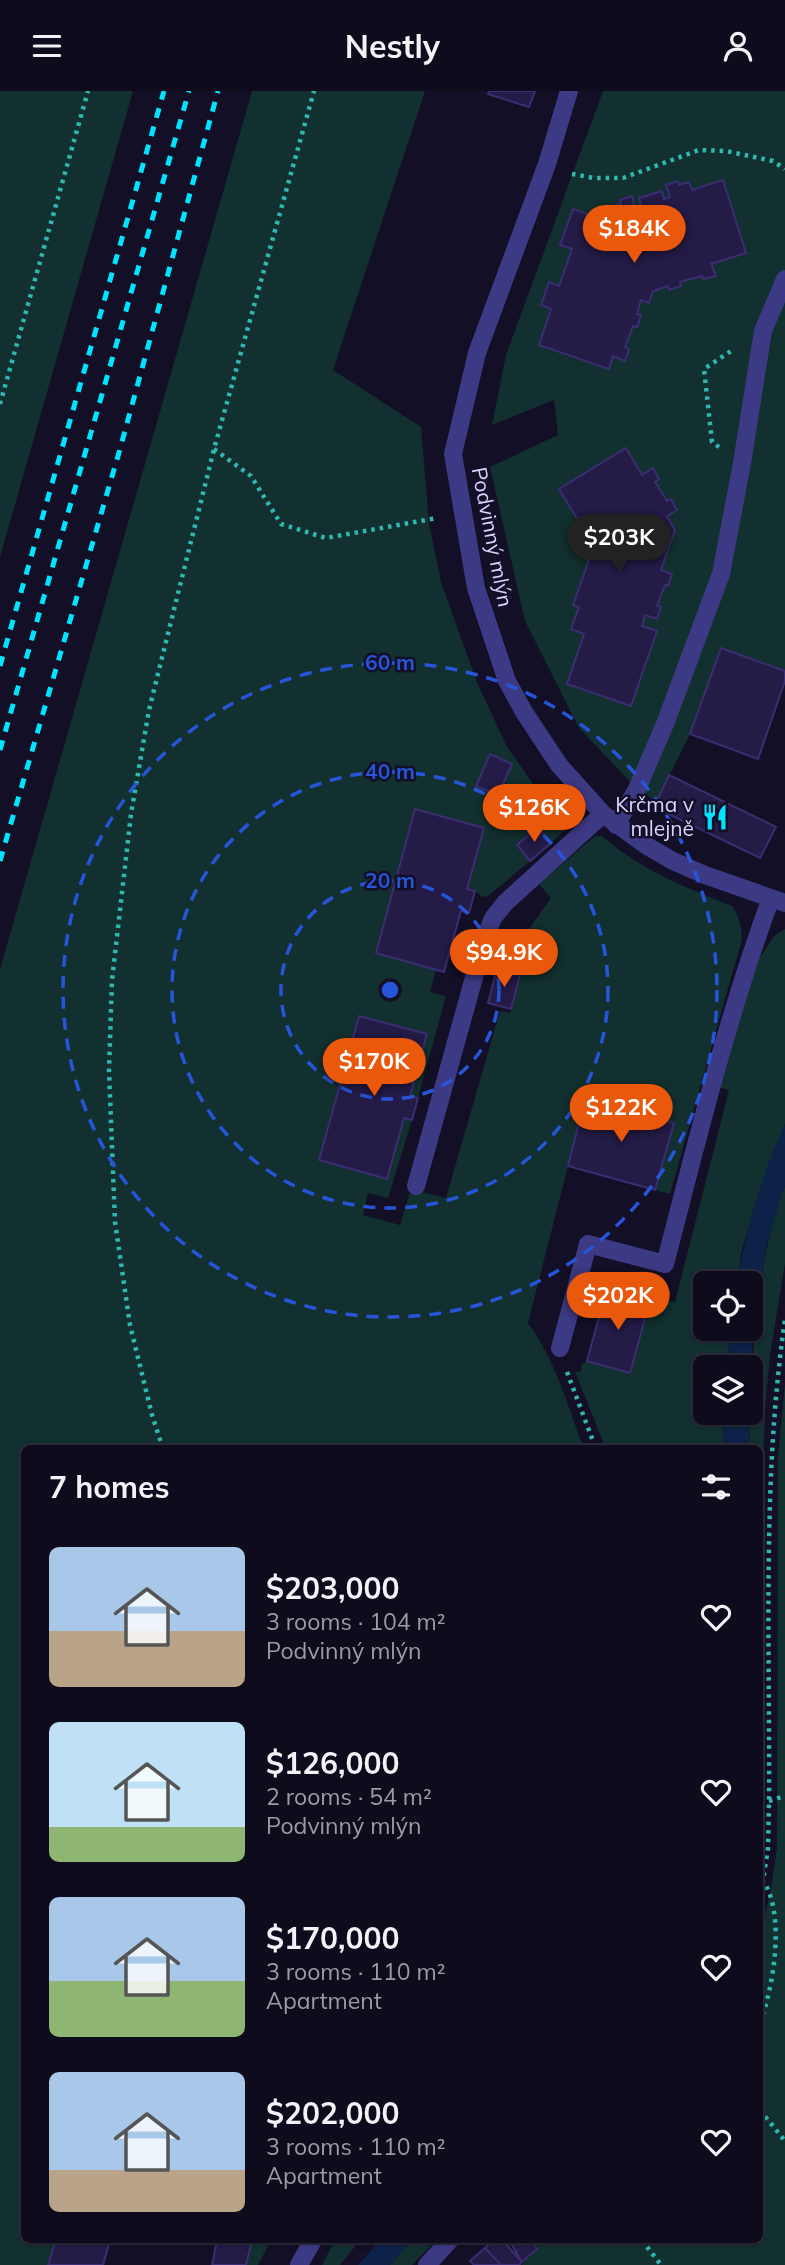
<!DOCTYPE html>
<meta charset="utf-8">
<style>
:root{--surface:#0e0b1c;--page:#171425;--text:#f1f3f6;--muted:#9b9ba3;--line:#2e2b3b;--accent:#ea580c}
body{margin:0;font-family:Mulish,sans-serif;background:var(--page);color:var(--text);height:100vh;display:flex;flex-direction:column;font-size:26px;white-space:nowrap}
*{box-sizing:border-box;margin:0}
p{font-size:23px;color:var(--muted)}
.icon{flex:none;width:38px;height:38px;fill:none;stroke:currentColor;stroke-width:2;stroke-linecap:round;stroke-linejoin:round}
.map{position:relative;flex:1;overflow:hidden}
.side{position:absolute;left:21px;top:1354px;width:742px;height:798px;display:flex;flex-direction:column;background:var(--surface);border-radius:10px;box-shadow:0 2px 5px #0004,0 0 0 2px var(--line)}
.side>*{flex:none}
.fabs{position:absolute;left:693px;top:1180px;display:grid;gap:14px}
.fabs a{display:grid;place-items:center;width:70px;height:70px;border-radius:10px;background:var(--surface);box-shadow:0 2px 5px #0004,0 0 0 2px var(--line);font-size:35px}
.price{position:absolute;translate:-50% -60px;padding:0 16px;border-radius:24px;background:var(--accent);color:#fff;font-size:23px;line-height:46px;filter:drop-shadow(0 2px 4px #0008)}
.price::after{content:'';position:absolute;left:50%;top:42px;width:21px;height:16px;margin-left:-10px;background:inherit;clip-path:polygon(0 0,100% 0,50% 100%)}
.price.on{background:#222;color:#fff}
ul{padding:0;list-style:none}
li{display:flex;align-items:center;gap:21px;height:175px;padding:0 28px}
li span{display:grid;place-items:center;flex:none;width:196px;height:140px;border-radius:10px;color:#555}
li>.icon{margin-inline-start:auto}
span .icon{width:84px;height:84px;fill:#fffc;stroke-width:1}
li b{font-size:30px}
h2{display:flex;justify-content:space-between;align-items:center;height:84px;padding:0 28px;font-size:30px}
header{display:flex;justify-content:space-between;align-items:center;height:91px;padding:0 28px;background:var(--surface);font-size:32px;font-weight:700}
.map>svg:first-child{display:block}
</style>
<header><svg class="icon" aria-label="menu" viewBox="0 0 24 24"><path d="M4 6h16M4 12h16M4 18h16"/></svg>Nestly<svg class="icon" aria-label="person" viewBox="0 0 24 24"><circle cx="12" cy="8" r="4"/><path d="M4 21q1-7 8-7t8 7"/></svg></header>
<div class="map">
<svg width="785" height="2174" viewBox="0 0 785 2174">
<rect width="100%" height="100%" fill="#130f26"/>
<path fill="#12302f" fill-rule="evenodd" d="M0,0h133l-133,466z
M252,0h173l-92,279 88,57 8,96 12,59 35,98 30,65 59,85 -14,13 -13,-16 -21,18 13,16 -42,35 -6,1 -7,-6 -8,-2 17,-61 -69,-19 -39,144 60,17 -6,22 16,4 -28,102 -8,-2 17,-61 -69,-19 -39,144 68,19 17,-61 8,2 -24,78 -20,-5 -5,22 37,10 11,-36 35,9 54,-187 10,2 10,-37 -7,-3 11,-37 27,-38 -12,-14 56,-48h7c41,35 80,50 130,70 8,10 9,21 10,33l-72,255 -15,-4 19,-67 -89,-24 -57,224c26,34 41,86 56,126h-560v791h32l-8,25h-48v-1296zM512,673l-14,31 -22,-9z
M603,0h182v580l-64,-23 -31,86 -34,68 -19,-13 -58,-61 -54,-107 -35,-154 68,-32 -4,-35 -62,25 14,-70zM723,89l23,73 -35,11 4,11 -13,1 -22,6 1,4 -11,4 -2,-4 -15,5 -4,11 -8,-2 -4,14 4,2 -4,11 -4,-1 -8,21 4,2 -4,12 -12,-5 -4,13 -70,-24 12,-36 -10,-4 18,-19 13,-37 -11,-4 12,-36 29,10 12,-4 -3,-8 10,-3 -1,-4 12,-4 3,12 6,-2 -2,-8 22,-7 3,8 6,-2 -4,-12 11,-4 2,4 10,-3 3,8zM626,357l16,27 10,-6 3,13 12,19 4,-2 6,11 -10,6 -6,54 11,4 -4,12 -3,-1 -8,21 4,2 -4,11 -12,-4 -3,11 15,6 -26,74 -64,-22 17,-50 -13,-5 8,-22 -5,-3 22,-64 -7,-2 -29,-49z
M785,838v195l-29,78 -14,47 -5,34h-32v45h25l-3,39h-22v45h19l-1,37h-117l-31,-77 6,-1 1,-7 5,-3 43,12 21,-73 6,1 1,-3 17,4 54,-212 -11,-3 40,-127 16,-24z
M785,1094v78l-15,92 -5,55 -3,92 -2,361v-414h-11c3,-89 4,-178 36,-264z
M785,1291v883h-264l17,-16 -5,-9h227v-303l11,-48 6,-41 1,-390z
M252,2149h19l-13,25h-12z
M335,2149h25l-20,25h-18z
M412,2149h24l-24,25h-22z"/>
<path fill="#0c2248" d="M785,1033v61l-18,58 -6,34 -9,67 -1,41v-18h-24l3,-39h21v-45h-14c9,-55 25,-109 48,-159z
M724,1321h26l-1,37h-26z
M380,2149h32l-22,25h-32z"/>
<path fill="#241b47" stroke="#3b2d73" stroke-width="2" d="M489,0h46l-6,16 -41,-13z
M723,89l23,73 -35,11 5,12 -13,3 -1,-3 -22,6 1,4 -12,4 -1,-4 -15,5 -4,12 -8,-3 -4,14 4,1 -4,12 -4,-1 -8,21 4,2 -4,12 -12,-5 -4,13 -70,-24 12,-36 -10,-4 8,-23 10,4 13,-37 -12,-4 13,-36 29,10 12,-4 -3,-8 10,-3 -1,-4 12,-4 3,12 6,-2 -2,-8 23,-7 2,8 6,-2 -4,-12 12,-4 1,4 10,-3 3,8z
M626,357l16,27 11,-7 6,11 -4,3 12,19 4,-2 6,11 -10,6 8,14 -14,40 11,4 -4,12 -3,-1 -8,21 4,1 -4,12 -12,-4 -3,11 15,5 -26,75 -64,-22 17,-50 -13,-5 8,-22 -6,-2 23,-65 -7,-2 -30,-49z
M721,557l64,23v10l-27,78 -68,-25z
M490,663l22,10 -14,31 -22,-9z
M669,684l107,52 -16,31 -106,-51z
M415,718l69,19 -17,61 8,2 -6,22 -8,-2 -17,61 -68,-19z
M538,736l13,16 -21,18 -13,-16z
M497,878l23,6 -9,34 -23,-6z
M359,925l68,18 -17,62 8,2 -6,22 -8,-2 -17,61 -68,-19z
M585,1008l89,24 -19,67 -87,-24z
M606,1200l43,13 -19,69 -43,-12z
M56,2149h54l-7,25h-55z
M217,2149h35l-6,25h-34z
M493,2149h9l20,22 -3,3h-18l-16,-17z
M509,2149h23l5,9 -15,13z
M485,2157l16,17h-27l-4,-4z"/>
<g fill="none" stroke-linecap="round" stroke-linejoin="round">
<path stroke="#2fb8b0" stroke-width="4.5" stroke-dasharray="3.5 5" stroke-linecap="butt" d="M572,83l22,4h29l76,-28 27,1 47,10 12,8
M0,313l88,-313
M719,356l-7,-5 -8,-73 27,-18
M214,358l37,27 30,48 45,14 111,-20
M567,1281l29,77
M163,1358l-11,-34 -22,-90 -15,-103 -6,-151 3,-91 19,-166 18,-104 65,-261 100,-358
M769,1710l16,-5
M760,1810l8,-53 1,-47c1,-160 -7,-323 16,-482
M760,1932c14,-38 25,-107 4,-141
M760,2019l25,31
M642,2149l19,25"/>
<path stroke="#3d3a85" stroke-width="18" d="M569,0l-22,73 -70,189 -24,101 23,134 31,93 17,31 35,53 44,49 44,32 26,15 32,14 80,28
M616,734l21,-36 28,-65 56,-150 21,-111 21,-132 22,-52
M416,1095l69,-248 8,-20 12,-15 98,-89
M560,1257l28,-104 77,20c32,-123 62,-247 106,-366
M299,2174l14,-25
M427,2174l23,-25"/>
<path stroke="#00e5ff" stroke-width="5" stroke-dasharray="10 9" stroke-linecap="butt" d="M0,575l164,-575
M0,659l189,-659
M0,770l120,-412 98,-358"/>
</g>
<g fill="none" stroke="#2655da" stroke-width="3.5" stroke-dasharray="12 9">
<circle cx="390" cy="899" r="109"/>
<circle cx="390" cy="899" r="218"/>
<circle cx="390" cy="899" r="327"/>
</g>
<defs>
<g id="restaurant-bare" transform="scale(2.1)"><path d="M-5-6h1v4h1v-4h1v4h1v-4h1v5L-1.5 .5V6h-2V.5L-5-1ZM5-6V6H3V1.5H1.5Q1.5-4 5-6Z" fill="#00e5ff" stroke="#130f26" stroke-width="2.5" paint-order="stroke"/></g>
</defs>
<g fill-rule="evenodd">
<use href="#restaurant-bare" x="715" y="726"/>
</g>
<g text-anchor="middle" stroke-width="5" stroke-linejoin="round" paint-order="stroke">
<g font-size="21" fill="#d9d4ff" stroke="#130f26">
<text transform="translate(492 446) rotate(79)" y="7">Podvinný mlýn</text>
</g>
<g font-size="21" fill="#d9d4ff" stroke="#130f26" text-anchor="end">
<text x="694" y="721">Krčma v<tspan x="694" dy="24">mlejně</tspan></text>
</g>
</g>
<circle cx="390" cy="899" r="10" fill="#2655da" stroke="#130f26" stroke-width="3.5"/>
<g font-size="21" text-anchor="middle" font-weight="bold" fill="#2655da" stroke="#130f26" stroke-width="5" stroke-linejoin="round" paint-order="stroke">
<text x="390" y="579">60 m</text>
<text x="390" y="688">40 m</text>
<text x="390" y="797">20 m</text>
</g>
</svg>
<div class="fabs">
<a><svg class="icon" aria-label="locate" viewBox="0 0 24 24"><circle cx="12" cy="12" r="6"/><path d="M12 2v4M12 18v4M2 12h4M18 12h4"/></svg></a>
<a><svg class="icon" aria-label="layers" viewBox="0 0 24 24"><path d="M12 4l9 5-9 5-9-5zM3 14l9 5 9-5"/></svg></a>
</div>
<b class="price" style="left:634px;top:174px">$184K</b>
<b class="price on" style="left:619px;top:483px">$203K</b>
<b class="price" style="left:534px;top:753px">$126K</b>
<b class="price" style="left:504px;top:898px">$94.9K</b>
<b class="price" style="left:374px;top:1007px">$170K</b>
<b class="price" style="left:621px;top:1053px">$122K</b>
<b class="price" style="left:618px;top:1241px">$202K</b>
<section class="side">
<h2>7 homes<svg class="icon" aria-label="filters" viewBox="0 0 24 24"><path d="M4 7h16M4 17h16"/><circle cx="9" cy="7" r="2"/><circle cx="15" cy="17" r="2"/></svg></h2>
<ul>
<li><span style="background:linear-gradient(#a9c7e8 60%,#b9a48a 0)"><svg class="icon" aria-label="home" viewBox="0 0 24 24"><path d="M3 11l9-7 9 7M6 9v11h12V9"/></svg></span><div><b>$203,000</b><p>3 rooms · 104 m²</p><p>Podvinný mlýn</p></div><svg class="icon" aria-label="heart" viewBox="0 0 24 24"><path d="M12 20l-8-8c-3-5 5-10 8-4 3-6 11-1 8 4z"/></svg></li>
<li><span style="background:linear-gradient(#bfe0f5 75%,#8fb573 0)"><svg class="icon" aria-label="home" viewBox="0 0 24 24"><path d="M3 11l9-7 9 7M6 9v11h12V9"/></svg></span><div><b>$126,000</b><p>2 rooms · 54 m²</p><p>Podvinný mlýn</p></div><svg class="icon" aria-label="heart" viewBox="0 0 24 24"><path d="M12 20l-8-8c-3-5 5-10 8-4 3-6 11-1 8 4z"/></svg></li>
<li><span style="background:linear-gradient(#a9c7e8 60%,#8fb573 0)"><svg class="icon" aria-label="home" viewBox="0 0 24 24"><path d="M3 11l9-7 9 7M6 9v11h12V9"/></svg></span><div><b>$170,000</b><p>3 rooms · 110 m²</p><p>Apartment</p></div><svg class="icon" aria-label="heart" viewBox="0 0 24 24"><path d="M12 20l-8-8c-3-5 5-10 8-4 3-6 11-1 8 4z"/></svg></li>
<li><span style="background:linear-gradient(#a9c7e8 70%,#b9a48a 0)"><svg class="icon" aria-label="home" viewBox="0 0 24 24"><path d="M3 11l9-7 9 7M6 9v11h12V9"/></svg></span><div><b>$202,000</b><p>3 rooms · 110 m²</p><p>Apartment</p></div><svg class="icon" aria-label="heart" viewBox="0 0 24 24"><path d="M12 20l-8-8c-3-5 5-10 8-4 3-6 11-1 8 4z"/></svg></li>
</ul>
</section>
</div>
